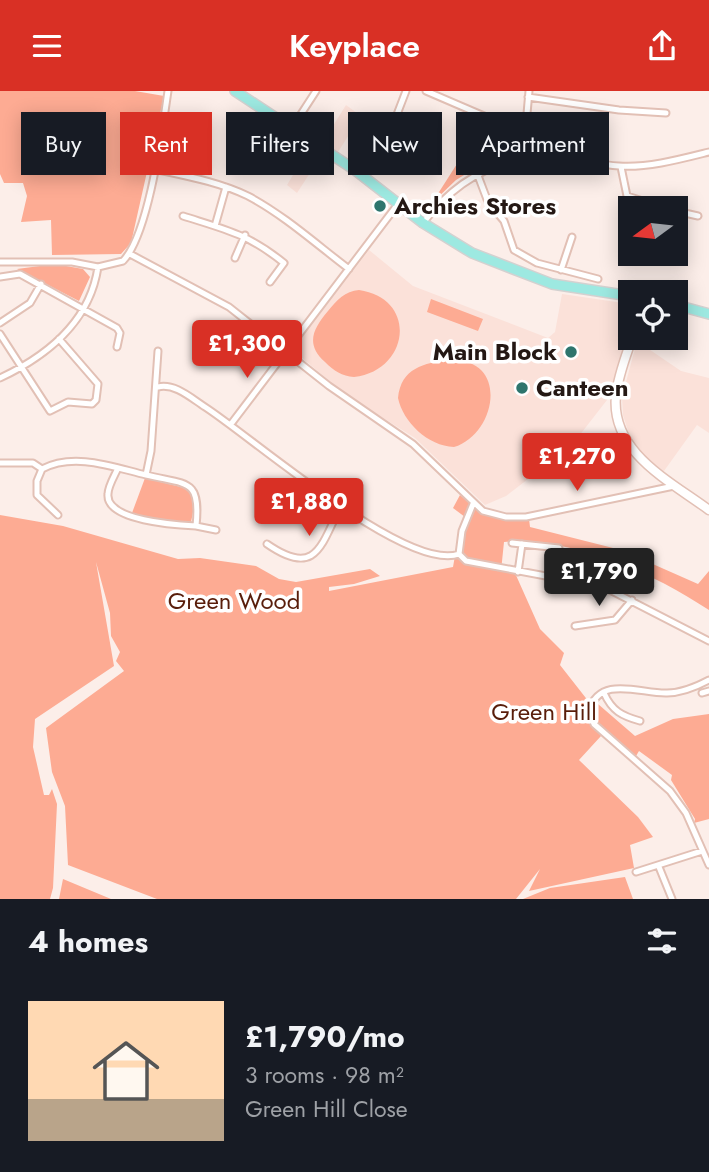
<!DOCTYPE html>
<meta charset="utf-8">
<style>
:root{--surface:#171b24;--page:#242831;--text:#f1f3f6;--muted:#9ea1a6;--line:#363941;--accent:#d93025}
body{margin:0;font-family:Jost,sans-serif;background:var(--page);color:var(--text);height:100vh;display:flex;flex-direction:column;font-size:26px;white-space:nowrap}
*{box-sizing:border-box;margin:0}
p{font-size:23px;color:var(--muted)}
.icon{flex:none;width:38px;height:38px;fill:none;stroke:currentColor;stroke-width:2;stroke-linecap:round;stroke-linejoin:round}
.map{position:relative;height:808px;overflow:hidden}
.drawer{display:flex;flex-direction:column;background:var(--surface);flex:1}
.drawer>*{flex:none}
.top-card{position:absolute;left:21px;top:21px;width:668px;height:63px;display:flex;gap:14px}
.needle{width:46px;rotate:255deg}
.tools{position:absolute;left:618px;top:105px;display:grid;gap:14px}
.tools a{display:grid;place-items:center;width:70px;height:70px;border-radius:0px;background:var(--surface);box-shadow:0 4px 18px #0003;font-size:35px}
.price{position:absolute;translate:-50% -60px;padding:0 16px;border-radius:7px;background:var(--accent);color:#fff;font-size:23px;line-height:46px;filter:drop-shadow(0 2px 4px #0008)}
.price::after{content:'';position:absolute;left:50%;top:42px;width:21px;height:16px;margin-left:-10px;background:inherit;clip-path:polygon(0 0,100% 0,50% 100%)}
.price.on{background:#222;color:#fff}
ul{padding:0;list-style:none}
li{display:flex;align-items:center;gap:21px;height:175px;padding:0 28px}
li+li{border-top:2px solid var(--line)}
li span{display:grid;place-items:center;flex:none;width:196px;height:140px;border-radius:0px;color:#555}
li>.icon{margin-inline-start:auto}
span .icon{width:84px;height:84px;fill:#fffc;stroke-width:1}
li b{font-size:30px}
h2{display:flex;justify-content:space-between;align-items:center;height:84px;padding:0 28px;font-size:30px}
.chip{padding:0 24px;border-radius:0px;background:var(--surface);box-shadow:0 4px 18px #0003;font-size:24px;line-height:63px}
.chip.on{background:var(--accent);color:#fff}
header{display:flex;justify-content:space-between;align-items:center;height:91px;padding:0 28px;background:var(--accent);color:#fff;font-size:32px;font-weight:600}
.map>svg:first-child{display:block}
</style>
<header><svg class="icon" aria-label="menu" viewBox="0 0 24 24"><path d="M4 6h16M4 12h16M4 18h16"/></svg>Keyplace<svg class="icon" aria-label="share" viewBox="0 0 24 24"><path d="M12 15V3M7 8l5-5 5 5M5 13v7h14v-7"/></svg></header>
<div class="map">
<svg width="709" height="808" viewBox="0 0 709 808">
<rect width="100%" height="100%" fill="#fceee9"/>
<path fill="#fbe1d9" d="M346,14l15,11 -23,36 -15,-10z
M311,54l12,8 -26,40 -10,-8z
M369,159l44,36 135,52 7,-6 7,-38 61,9 5,4 2,17 -17,62 -6,14 -35,45 -66,51 -21,9 -70,-67 -70,-44 -50,-42 -1,-4z
M637,250l44,30 28,7v55l-12,-8 -33,46 -19,-13 -13,-15 -9,-28 -1,-18z"/>
<path fill="#fdab93" d="M0,0h135l29,5 -33,147 -10,11 -69,1 -1,-35 -30,2 6,-26 -4,-13h-19l-4,-9z
M485,29l23,10 -23,32 -29,18 -24,23z
M55,173l28,5 7,8 -11,24 -62,-32z
M359,199c60,9 50,81 -5,87 -12,-1 -20,-6 -29,-15 -20,-18 -12,-33 3,-51 9,-11 17,-20 31,-21z
M431,208l52,20 -5,12 -51,-19z
M449,269c61,-3 48,74 5,87 -26,-1 -51,-25 -56,-49 3,-30 26,-35 51,-38z
M145,387l44,11 6,14 -4,19 -32,-2 -27,-7z
M460,404l25,20 44,4 1,8 91,23 77,34 11,-13v39c-60,-39 -132,-72 -205,-68l-3,29 14,2 25,56 24,24 -4,12 29,37 -3,12 15,22 -22,24 59,57 15,20 -23,8 4,23 -105,23 11,-22 -24,30h-359l-89,-34 -3,-59 -13,-34 -6,-44 78,-57 -8,-10 4,-9 -9,-16 -1,-23 -14,-51 18,104 -79,53 -2,28 11,48h5l3,-6 5,15 -4,84 -3,11h-50v-384l63,11 115,33 22,-1 56,8 23,13 17,3 74,-13 10,7 -26,8 -25,3v4l124,-24 3,-17 7,-2 2,-31 -12,-9z
M598,613l37,32 38,-17 36,-5v105l-15,4 1,-4 -24,-39 1,-5 -33,-24 -3,5 -39,-34 -6,-9z
M625,786l8,22h-110l27,-11z
M63,788l48,20h-52z"/>
<g fill="none" stroke-linecap="round" stroke-linejoin="round">
<g stroke="#e2c0b5" stroke-width="9">
<path id="street" d="M426,0l79,34 19,5
M528,6l91,13 47,3
M396,26l10,-26
M292,37l24,-37
M159,56l29,4
M523,68l6,-68
M621,76l6,29 38,12
M154,78c32,7 65,13 94,27 36,19 68,48 101,73
M477,82l11,29 16,19 10,29 23,13 61,16
M676,120l22,5
M183,125c44,14 65,18 101,47l-14,19
M423,132c32,-42 73,-66 127,-67 23,0 46,9 69,10 29,2 62,-7 90,-14
M215,135l11,-39
M130,163l99,53 100,79 84,58 70,67 23,6h20l148,-31
M235,167l10,-23
M0,171h72l26,5 25,-6c26,-27 39,-130 45,-170
M561,179l11,-33
M0,186l20,-3 97,54 3,5 -3,14
M0,232l30,-20 11,-19
M0,243l50,77 18,-9 24,2 4,-4 2,-16 -39,-45
M0,287c47,-22 90,-57 98,-111
M158,296c17,-4 33,11 47,20 48,31 202,166 254,147
M231,333l167,-220
M0,372h33l9,6c32,-17 71,-2 104,6l5,-24 7,-100
M118,377c-3,7 -10,18 -10,26 -3,27 69,31 88,32 5,-48 -9,-41 -50,-51
M42,378l-5,12v14l21,20
M473,413l-11,27 -3,23 7,7 138,26 105,54
M196,435l20,4
M512,452l47,5
M267,453c49,34 54,2 74,-39
M518,481l4,-28
M575,535l40,-6 17,-20
M709,589c-13,7 -27,13 -42,13 -26,1 -67,-19 -78,18l5,13 76,67 16,22 23,52
M604,602c8,18 18,23 36,28
M702,602l7,-2
M659,776l13,32
M636,781l66,-21"/>
</g>
<g stroke="#e2c0b5" stroke-width="11">
<path id="secondary" d="M632,247c-6,18 -14,38 -16,57 -6,57 54,86 93,115"/>
</g>
<g stroke="#d3d1d0" stroke-width="12">
<path id="primary" d="M235,0l120,79 68,53 49,30 80,31 78,12
M676,214l33,9"/>
</g>
<use href="#street" stroke="#fff" stroke-width="5"/>
<use href="#secondary" stroke="#fff" stroke-width="8"/>
<use href="#primary" stroke="#9de9e1" stroke-width="9"/>
</g>
<g fill="#2e756d" stroke="#fff" stroke-width="2.5">
<circle cx="380" cy="115" r="7"/>
<circle cx="571" cy="261" r="7"/>
<circle cx="522" cy="297" r="7"/>
</g>
<g text-anchor="middle" stroke-width="7" stroke-linejoin="round" paint-order="stroke">
<g font-size="24" font-weight="bold" fill="#241814" stroke="#fff" text-anchor="start">
<text x="394" y="123">Archies Stores</text>
<text x="557" y="269" text-anchor="end">Main Block</text>
<text x="536" y="305">Canteen</text>
</g>
<g font-size="24" fill="#591d0a" stroke="#fff">
<text x="234" y="518">Green Wood</text>
<text x="544" y="629">Green Hill</text>
</g>
</g>
</svg>
<div class="tools">
<a><svg class="needle" viewBox="-14 -14 28 28"><path d="M0-13l5 13h-10z" fill="#e53935"/><path d="M0 13l5-13h-10z" fill="#9ea1a6"/></svg></a>
<a><svg class="icon" aria-label="locate" viewBox="0 0 24 24"><circle cx="12" cy="12" r="6"/><path d="M12 2v4M12 18v4M2 12h4M18 12h4"/></svg></a>
</div>
<b class="price" style="left:247px;top:289px">£1,300</b>
<b class="price" style="left:577px;top:402px">£1,270</b>
<b class="price" style="left:309px;top:447px">£1,880</b>
<b class="price on" style="left:599px;top:517px">£1,790</b>
<div class="top-card">
<a class="chip">Buy</a>
<a class="chip on">Rent</a>
<a class="chip">Filters</a>
<a class="chip">New</a>
<a class="chip">Apartment</a>
</div>
</div>
<section class="drawer">
<h2>4 homes<svg class="icon" aria-label="filters" viewBox="0 0 24 24"><path d="M4 7h16M4 17h16"/><circle cx="9" cy="7" r="2"/><circle cx="15" cy="17" r="2"/></svg></h2>
<ul>
<li><span style="background:linear-gradient(#ffd9b3 70%,#b9a48a 0)"><svg class="icon" aria-label="home" viewBox="0 0 24 24"><path d="M3 11l9-7 9 7M6 9v11h12V9"/></svg></span><div><b>£1,790/mo</b><p>3 rooms · 98 m²</p><p>Green Hill Close</p></div></li>
</ul>
</section>
